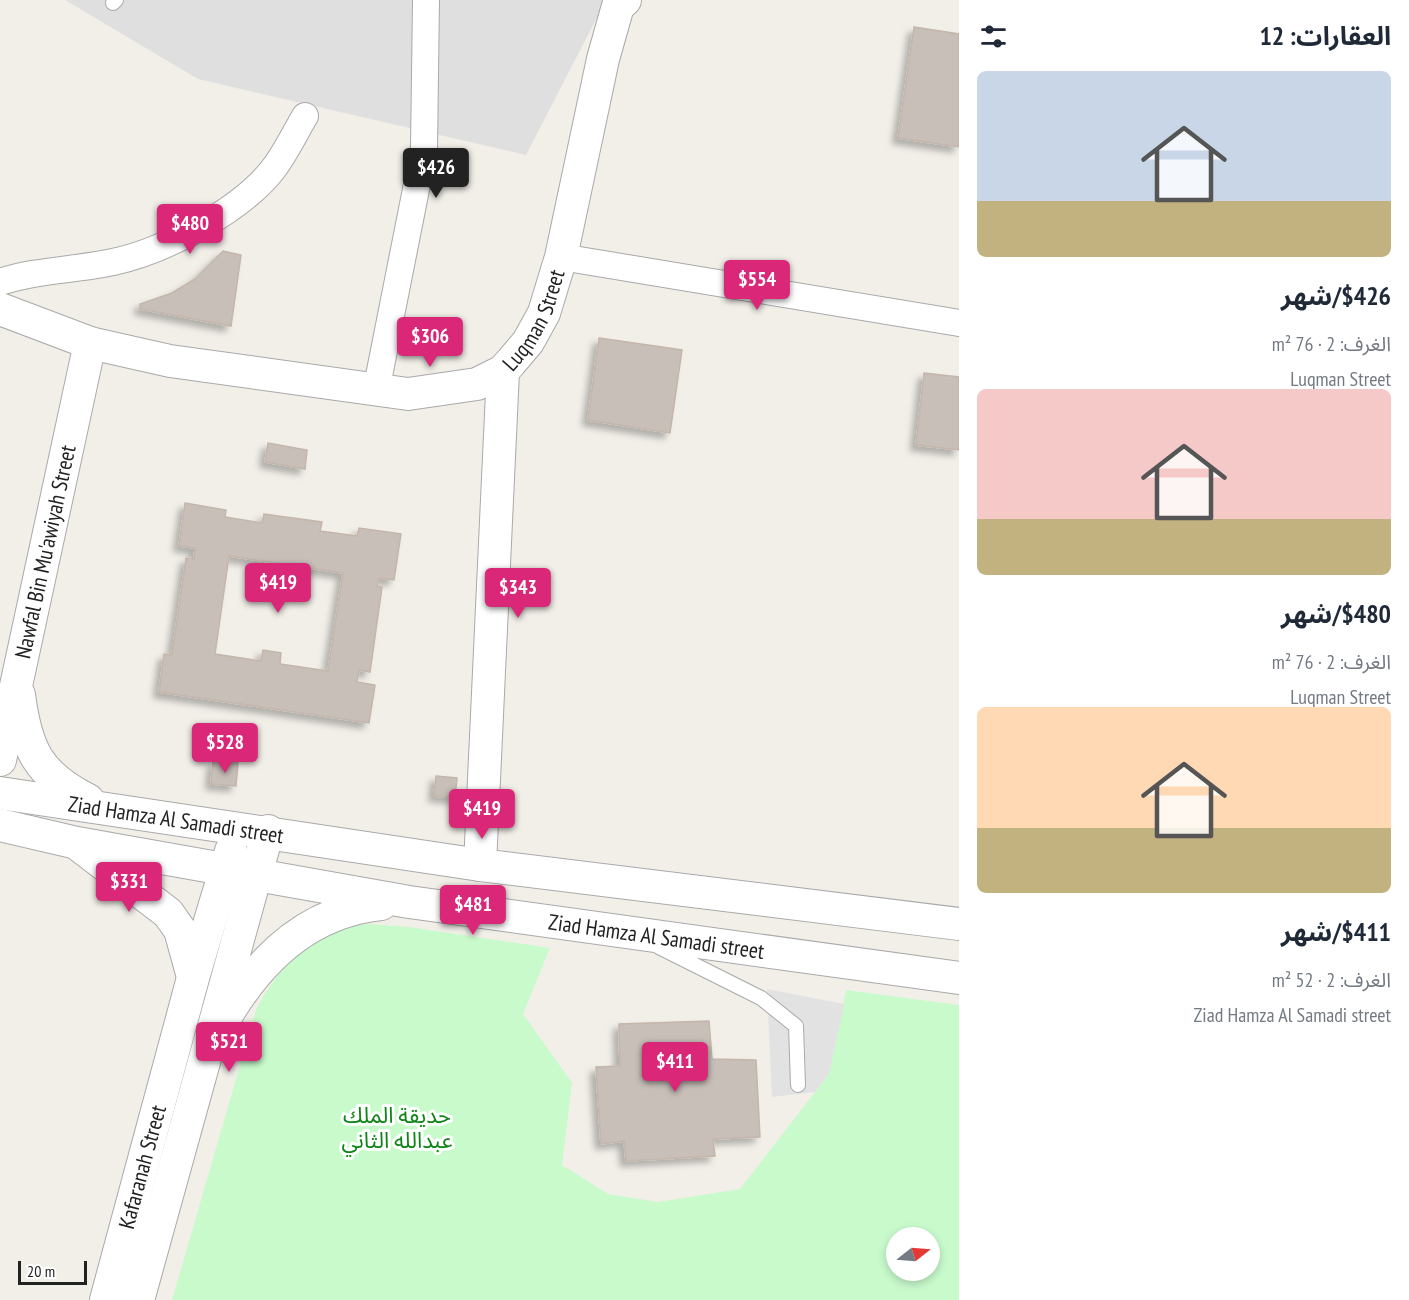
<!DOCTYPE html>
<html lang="ar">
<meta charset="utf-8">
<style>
:root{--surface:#fff;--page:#f2f2f3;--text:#1f2937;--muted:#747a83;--accent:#db2777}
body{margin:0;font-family:"PT Sans Narrow","Noto Sans Arabic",sans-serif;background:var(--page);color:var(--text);direction:rtl;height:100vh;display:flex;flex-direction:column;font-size:22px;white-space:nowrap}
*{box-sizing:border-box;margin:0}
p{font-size:20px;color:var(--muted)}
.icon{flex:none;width:33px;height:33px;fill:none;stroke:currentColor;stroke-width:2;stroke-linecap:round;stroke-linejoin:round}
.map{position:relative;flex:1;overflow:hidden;direction:ltr}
.panel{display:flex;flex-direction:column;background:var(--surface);width:450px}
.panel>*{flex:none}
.needle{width:39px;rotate:73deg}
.tools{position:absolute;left:886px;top:1227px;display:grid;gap:12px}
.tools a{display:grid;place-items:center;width:54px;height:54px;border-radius:50%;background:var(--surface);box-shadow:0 3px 9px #0003;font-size:30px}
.scale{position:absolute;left:18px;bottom:15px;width:69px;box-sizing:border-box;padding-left:6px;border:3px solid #222;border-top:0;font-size:16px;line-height:21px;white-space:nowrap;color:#222;-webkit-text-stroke:4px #fff;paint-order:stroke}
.price{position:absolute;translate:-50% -51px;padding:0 14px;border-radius:6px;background:var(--accent);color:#fff;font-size:20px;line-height:39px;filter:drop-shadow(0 2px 3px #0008)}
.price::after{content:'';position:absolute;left:50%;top:36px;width:18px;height:14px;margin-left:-9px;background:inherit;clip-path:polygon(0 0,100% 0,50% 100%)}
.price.current{background:#222;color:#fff}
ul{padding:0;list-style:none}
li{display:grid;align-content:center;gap:12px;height:318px;padding:0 18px}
li span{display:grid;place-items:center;height:186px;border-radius:9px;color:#555}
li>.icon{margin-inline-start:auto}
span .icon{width:108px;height:108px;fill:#fffc;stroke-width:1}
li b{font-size:26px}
h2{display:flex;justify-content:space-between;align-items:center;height:72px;padding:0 18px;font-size:26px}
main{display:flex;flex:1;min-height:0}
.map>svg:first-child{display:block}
</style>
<main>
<section class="panel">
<h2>العقارات: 12<svg class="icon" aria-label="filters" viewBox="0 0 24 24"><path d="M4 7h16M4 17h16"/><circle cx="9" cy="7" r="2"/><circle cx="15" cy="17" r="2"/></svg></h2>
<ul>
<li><span style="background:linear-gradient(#c9d6e8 70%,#c2b280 0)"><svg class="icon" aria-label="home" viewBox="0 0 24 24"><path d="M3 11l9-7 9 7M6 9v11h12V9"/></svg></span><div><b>$426/شهر</b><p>الغرف: 2 · 76 m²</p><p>Luqman Street</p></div></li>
<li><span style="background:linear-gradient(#f6c9c9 70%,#c2b280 0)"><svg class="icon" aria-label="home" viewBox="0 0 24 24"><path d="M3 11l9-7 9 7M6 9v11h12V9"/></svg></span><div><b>$480/شهر</b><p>الغرف: 2 · 76 m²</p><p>Luqman Street</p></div></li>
<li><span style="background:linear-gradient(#ffd9b3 65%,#c2b280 0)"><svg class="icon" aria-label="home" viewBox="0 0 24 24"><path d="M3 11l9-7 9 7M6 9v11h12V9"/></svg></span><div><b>$411/شهر</b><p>الغرف: 2 · 52 m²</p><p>Ziad Hamza Al Samadi street</p></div></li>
</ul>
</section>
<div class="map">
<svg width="959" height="1300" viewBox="0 0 959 1300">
<defs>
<filter id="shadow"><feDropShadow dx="-5.5" dy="5.5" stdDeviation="3" flood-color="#0004"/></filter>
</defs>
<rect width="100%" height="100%" fill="#f2efe9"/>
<path fill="#e0dfdf" d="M65,0h541l-80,155 -328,-76z"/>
<path fill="#c8facc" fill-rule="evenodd" d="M368,924l41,3 141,21 -27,66 49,69 -10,82 46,29 50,8 82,-13 89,-115 17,-84 113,15v295h-787l84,-290c22,-44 61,-82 112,-86zM897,1238h33v32h-33z"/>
<path fill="#e2e2e2" d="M767,989l77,15 -15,70 -14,18 -43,5z"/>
<path fill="#c7bfb8" stroke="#c4b6ab" stroke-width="1.5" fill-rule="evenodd" filter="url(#shadow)" d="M914,27l45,7v113l-61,-9z
M223,251l18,4 -10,71 -91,-17v-5l32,-11 23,-14z
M599,338l83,12 -12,83 -82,-13z
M924,373l35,4v73l-43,-5z
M268,443l39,7 -2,19 -40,-7z
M185,503l41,7 -1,7 37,6 2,-9 58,8 -2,9 37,5 2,-8 42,6 -7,46 -15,-2 -2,8 5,1 -12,85 -11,-2 -2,12 18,3 -6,38 -210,-31 5,-38 8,1 14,-97 8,1 1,-11 -16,-2zM229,556l114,17 -15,98 -48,-7 1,-11 -18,-3 -2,11 -46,-7z
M213,761l25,2 -2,23 -25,-2z
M436,776l21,2 -2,20 -21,-2z
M709,1021l3,38 44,1 4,77 -47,2 2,17 -89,5 -2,-20 -23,3 -5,-77 24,-1 -1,-42z"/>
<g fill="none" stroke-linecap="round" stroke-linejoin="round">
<g stroke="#a9a9a9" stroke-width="16">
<path id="service" d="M113,3l3,-3
M659,947l102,51 35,28 2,59"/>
</g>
<g stroke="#a9a9a9" stroke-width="28">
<path id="minor" d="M561,257l398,66
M0,282c36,-12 76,-12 113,-20 52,-11 129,-52 161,-94 12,-16 21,-35 31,-52
M376,391l48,-242 2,-149"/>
</g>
<g stroke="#a9a9a9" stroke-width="34">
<g id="tertiary">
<path id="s1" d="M0,309l90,34 80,18 238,33 69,-10 26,-13 8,-9 17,-20 16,-29 17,-56 42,-198 15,-53 7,-6"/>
<path d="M19,695c7,54 19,80 69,105"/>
<path id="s2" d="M0,760l90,-417"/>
<path id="s3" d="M0,793l480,72 479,59"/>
<path id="s4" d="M0,825l77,18 332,59 550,76"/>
<path d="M80,846l88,67 12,17 13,47"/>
<path d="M480,865l23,-494"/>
<path d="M228,1013c35,-58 83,-102 153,-109"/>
<path id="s5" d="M106,1300l87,-322 38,-127"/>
<path d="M138,1300l130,-469"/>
</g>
</g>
<use href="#service" stroke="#fff" stroke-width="14"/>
<use href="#minor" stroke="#fff" stroke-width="26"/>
<use href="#tertiary" stroke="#fff" stroke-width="32"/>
</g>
<g text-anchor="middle" stroke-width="6" stroke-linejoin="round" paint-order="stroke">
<g font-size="22" fill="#222" stroke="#fff">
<text dy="8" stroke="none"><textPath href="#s1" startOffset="578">Luqman Street</textPath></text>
<text dy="8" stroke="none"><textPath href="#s2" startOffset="213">Nawfal Bin Mu'awiyah Street</textPath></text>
<text dy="8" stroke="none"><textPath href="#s3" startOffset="178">Ziad Hamza Al Samadi street</textPath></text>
<text dy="8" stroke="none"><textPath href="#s4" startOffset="666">Ziad Hamza Al Samadi street</textPath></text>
<text dy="8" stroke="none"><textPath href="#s5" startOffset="138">Kafaranah Street</textPath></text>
</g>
<g font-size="22" fill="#0c8416" stroke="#fff">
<text x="397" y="1123">حديقة الملك<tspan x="397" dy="25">عبدالله الثاني</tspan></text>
</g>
</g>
</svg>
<div class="tools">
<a><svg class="needle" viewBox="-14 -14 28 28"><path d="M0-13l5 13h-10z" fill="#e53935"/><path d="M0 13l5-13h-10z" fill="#747a83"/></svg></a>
</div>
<div class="scale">20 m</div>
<b class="price current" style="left:436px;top:199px">$426</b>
<b class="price" style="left:190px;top:255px">$480</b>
<b class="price" style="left:757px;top:311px">$554</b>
<b class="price" style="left:430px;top:368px">$306</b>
<b class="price" style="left:278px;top:614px">$419</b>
<b class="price" style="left:518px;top:619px">$343</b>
<b class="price" style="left:225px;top:774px">$528</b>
<b class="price" style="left:482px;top:840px">$419</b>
<b class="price" style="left:129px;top:913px">$331</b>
<b class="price" style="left:473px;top:936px">$481</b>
<b class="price" style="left:229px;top:1073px">$521</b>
<b class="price" style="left:675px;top:1093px">$411</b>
</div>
</main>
